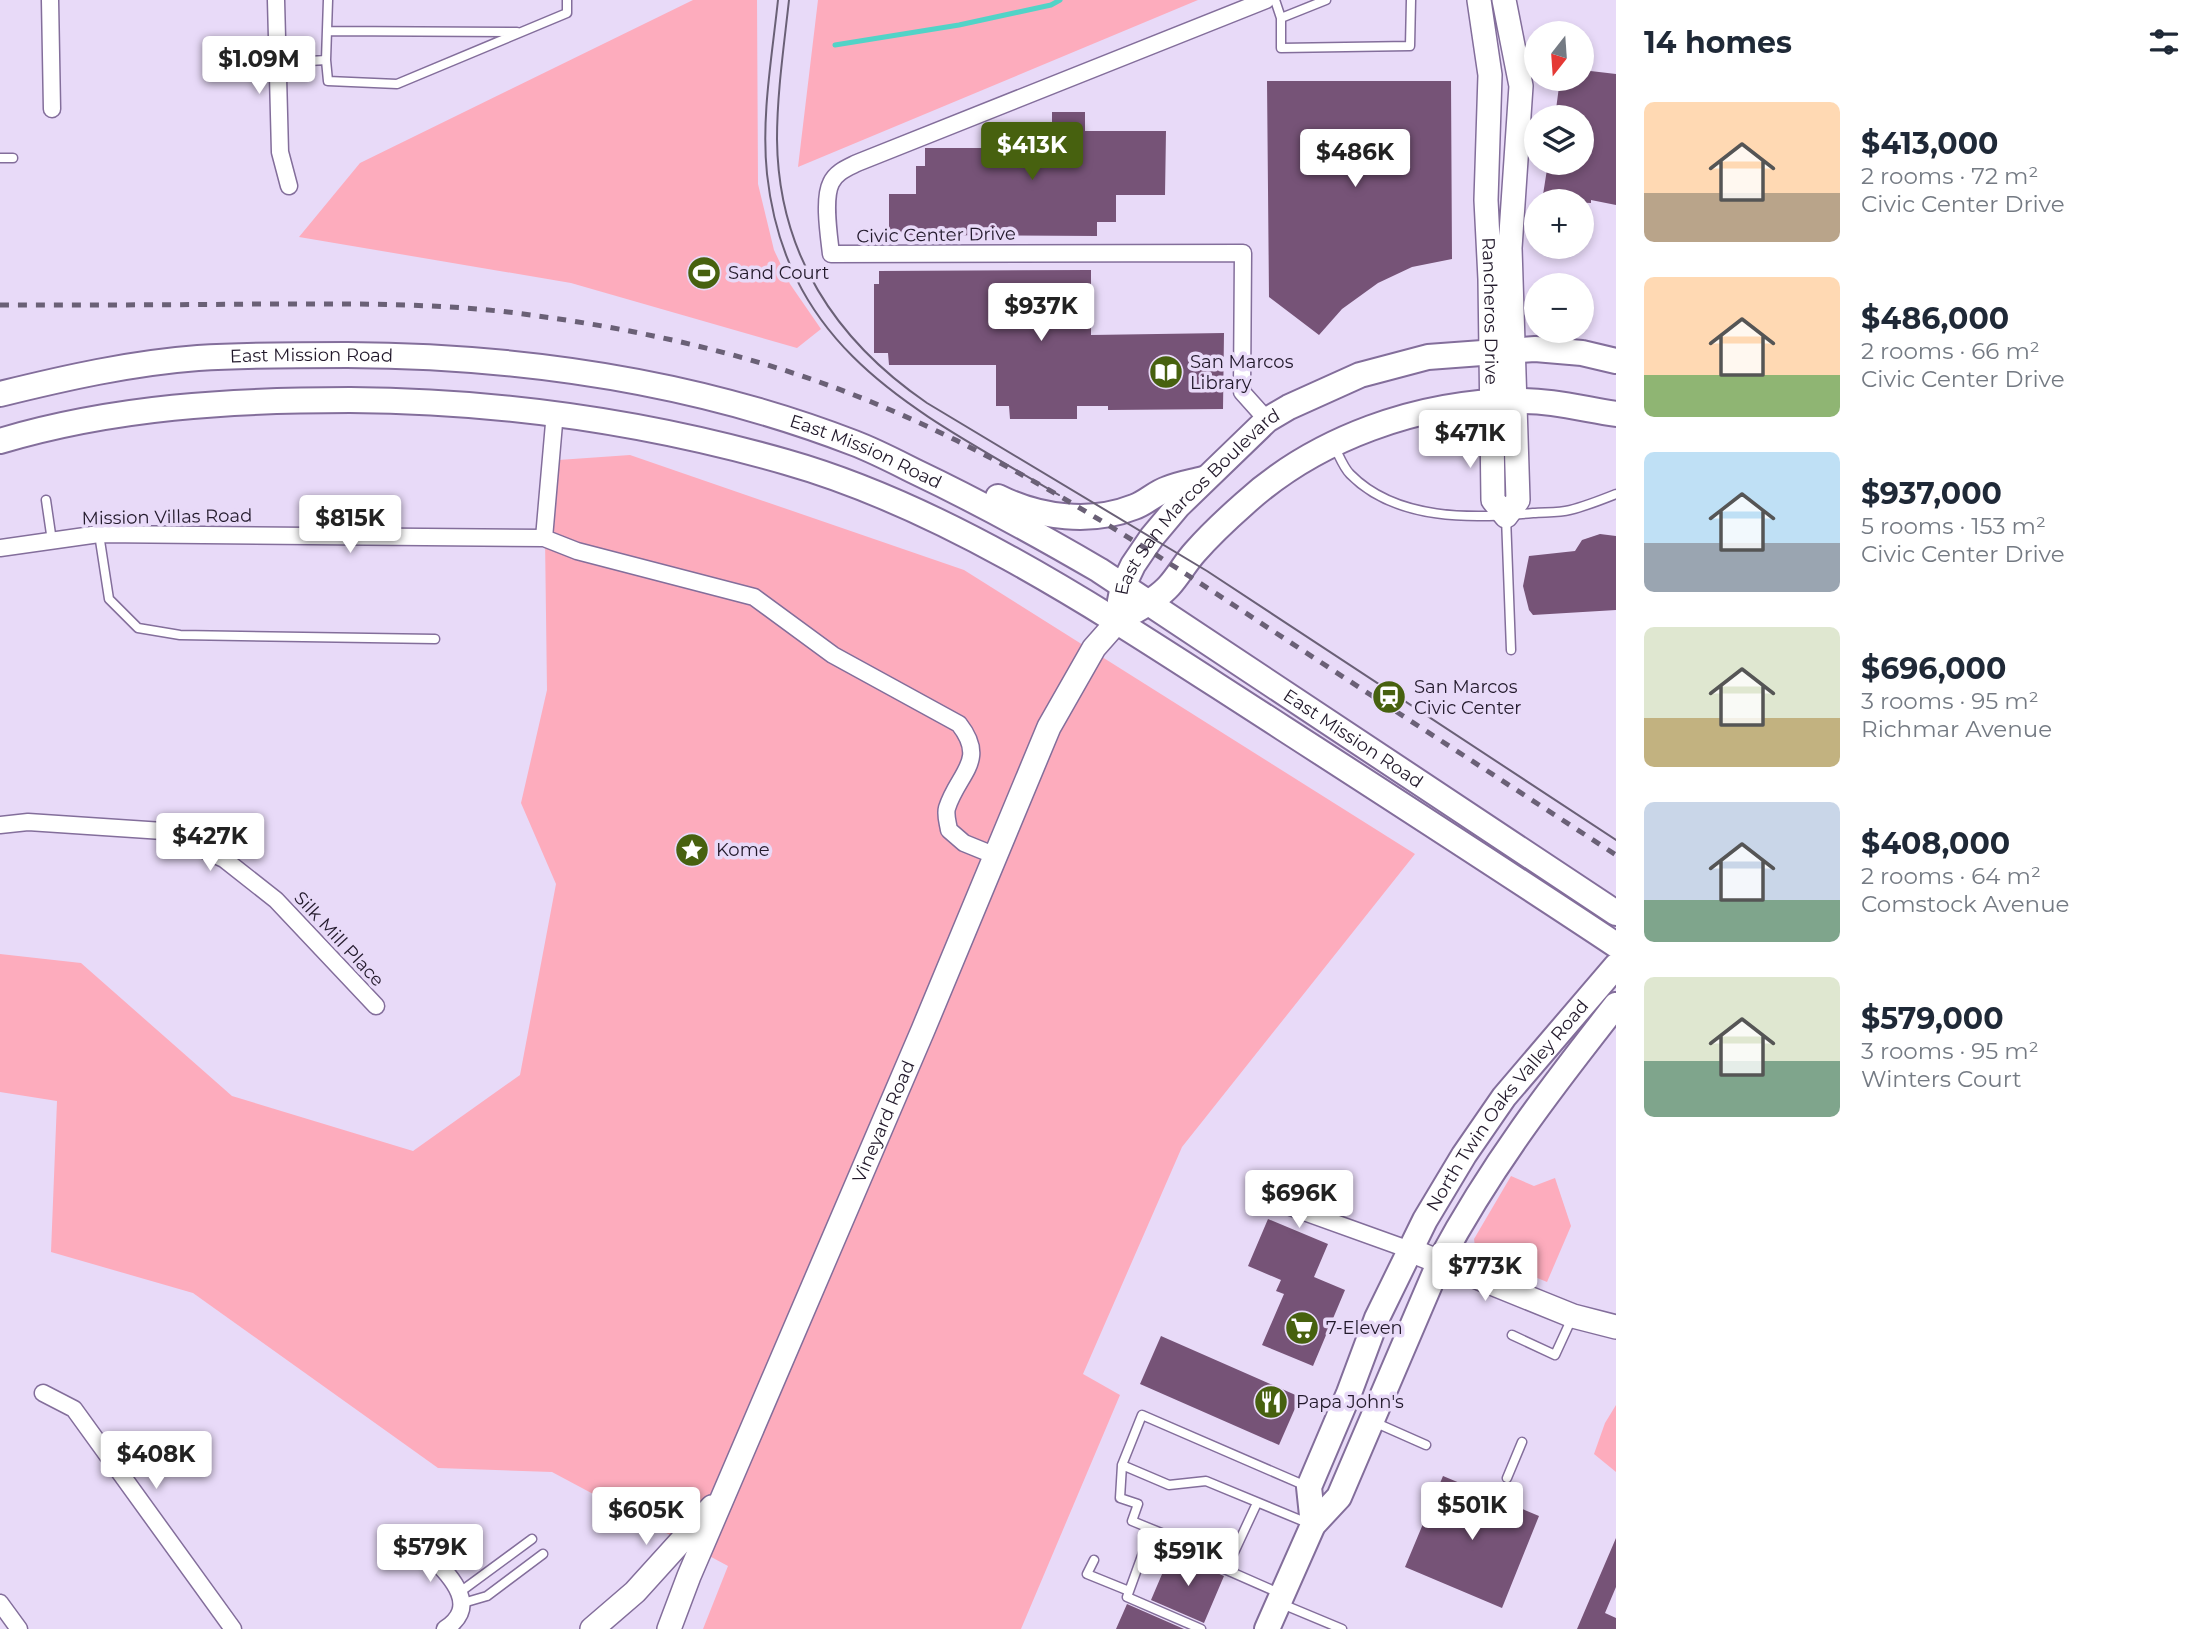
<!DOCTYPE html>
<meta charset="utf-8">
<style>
:root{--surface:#fff;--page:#f2f2f3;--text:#1f2937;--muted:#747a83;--accent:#47610f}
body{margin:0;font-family:Montserrat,sans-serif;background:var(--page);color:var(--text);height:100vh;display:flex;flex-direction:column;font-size:26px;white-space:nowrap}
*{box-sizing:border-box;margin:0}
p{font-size:23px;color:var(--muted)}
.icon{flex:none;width:38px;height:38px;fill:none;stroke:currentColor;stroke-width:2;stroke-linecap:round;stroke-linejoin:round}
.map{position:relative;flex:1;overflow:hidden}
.sheet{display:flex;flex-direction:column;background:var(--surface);width:595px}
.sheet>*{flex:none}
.needle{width:46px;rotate:197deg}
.fabs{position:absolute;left:1524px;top:21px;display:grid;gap:14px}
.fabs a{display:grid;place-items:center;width:70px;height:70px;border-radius:50%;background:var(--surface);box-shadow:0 4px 10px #0003;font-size:35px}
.price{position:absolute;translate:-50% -60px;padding:0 16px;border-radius:7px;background:#fff;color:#222;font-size:23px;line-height:46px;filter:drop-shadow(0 2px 4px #0008)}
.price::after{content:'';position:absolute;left:50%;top:42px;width:21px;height:16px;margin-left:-10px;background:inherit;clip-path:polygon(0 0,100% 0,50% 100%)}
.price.active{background:var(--accent);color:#fff}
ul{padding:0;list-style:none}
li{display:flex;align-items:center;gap:21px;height:175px;padding:0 28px}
li span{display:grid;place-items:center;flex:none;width:196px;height:140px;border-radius:10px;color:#555}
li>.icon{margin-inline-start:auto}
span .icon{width:84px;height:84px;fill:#fffc;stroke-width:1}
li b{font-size:30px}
h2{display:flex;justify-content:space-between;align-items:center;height:84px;padding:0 28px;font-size:30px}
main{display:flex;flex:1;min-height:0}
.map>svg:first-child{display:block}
</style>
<main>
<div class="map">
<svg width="1616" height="1629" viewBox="0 0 1616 1629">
<rect width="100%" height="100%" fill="#e8daf8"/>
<path fill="#fdacbd" d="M693,0h64l1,184 16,66 16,34 31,45 -24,19 -226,-65 -272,-46 61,-74z
M818,0h380l-400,167z
M630,455l334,115 451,284 -233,293 -99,227 37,21 -99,234h-318l25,-63 -176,-94 -114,-4 -245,-175 -142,-41 6,-151 -57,-9v-138l81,9 151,133 181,55 107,-76 36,-191 -35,-81 26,-113 -3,-229z
M1511,1176l23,10 21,-8 16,48 -24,56 -66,-27c-6,-4 -6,-9 -7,-16z
M1616,1405v67l-22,-18 11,-31z"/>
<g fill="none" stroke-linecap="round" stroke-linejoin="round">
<path stroke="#52d3c7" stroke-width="5" d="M835,45l124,-20 92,-20 9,-5"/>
</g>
<path fill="#765377" d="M1582,70l34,4v131l-25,-5v3l-49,-2 6,-38h34v-46h-27l5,-38h22z
M1267,81h184l1,178 -40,8 -34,16 -36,26 -23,26 -50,-38z
M1052,112h33v19h81l-1,64h-49v27h-19v14l-208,-1v-41h27v-28h9v-18h69v-20l58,1z
M1091,270v65l133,-2 -1,76 -115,1v-4h-31v13h-67l-1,-13h-13v-41h-107l-1,-12h-14v-69h5v-13z
M1600,534l16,2v74l-83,5 -4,-5 -6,-24 6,-30 46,-5 7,-11z
M1268,1219l60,25 -14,33 31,13 -32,76 -51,-21 22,-51 -8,-3 5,-11 -33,-14z
M1161,1336l139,61 -21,48 -139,-61z
M1443,1476l96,40 -37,92 -97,-41z
M1616,1538v49l-11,26 11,5v11h-39z
M1171,1553l53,23 -20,47 -53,-23z
M1127,1604l57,25h-68z"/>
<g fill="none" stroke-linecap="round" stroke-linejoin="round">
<g stroke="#836e9b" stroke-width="11">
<path id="lane" d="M1275,0l6,18v30l129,-2 1,-46
M1281,18l45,-18
M327,31l190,1
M326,60l2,-60
M276,63l50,-3 2,21 69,3 170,-71v-13
M0,158h13
M1334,446c5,9 9,21 16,28 46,47 123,45 183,39 12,-1 26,0 37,-3 16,-4 31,-10 46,-16
M46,500l6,41
M1506,517l5,133
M99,534l10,65 29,29 42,7 255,4
M1512,1335l43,20 17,-37
M1374,1422l52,23
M1122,1465l20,-50 164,71
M1507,1478l15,-36
M1257,1503l-27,58 -98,-40 6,-17 -18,-6 2,-33 47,20 37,-4 104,43
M1094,1560l-7,14 42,17
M460,1592l72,-53
M463,1603l24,-7 56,-42
M1282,1604l60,25
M1201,1629l-74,-32 21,-58 15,3 116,51"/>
</g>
<g stroke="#836e9b" stroke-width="19">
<path id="street" d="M50,0l2,109
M276,0l4,152 9,34
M1266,0l-409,163c-10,5 -21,9 -26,20 -8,16 -2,53 0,71l412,-1 -1,139 25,28
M544,538l33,13 177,46 79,58 126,69c29,37 -1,49 -12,84 -2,7 1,15 2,22l15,13 32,13
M0,548l99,-14 445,4 11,-126
M0,825l28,-3 135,9 61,28 52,41 100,106
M1268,1199l142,51
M43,1393l31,16 159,220
M419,1543c21,25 67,59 26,86
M0,1603l19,26"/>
</g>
<g stroke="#836e9b" stroke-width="26">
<g id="secondary">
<path id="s1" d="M1479,0l11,75 -4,125 4,79 3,221 13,16 12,-16 -8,-252 11,-162 -17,-86"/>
<path d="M1410,1250l163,66 43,11"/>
<path d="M592,1629l43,-37 77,-85"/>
<path id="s2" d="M669,1629l20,-53 234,-546 126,-303 45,-79 23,-26"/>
</g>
</g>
<g stroke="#836e9b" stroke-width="28">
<g id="primary">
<path id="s3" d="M0,394c65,-16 131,-31 198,-36 49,-3 99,-3 149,-3 174,1 344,25 507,88 21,8 42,19 62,29 63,30 123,63 183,98l517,343"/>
<path d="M0,441c114,-34 231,-41 350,-41 148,1 293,21 436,62 159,45 314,148 452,237 127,82 253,163 378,246"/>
<path d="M998,497c42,21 93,27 136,10 12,-4 21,-14 33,-18 11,-5 25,-7 36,-10"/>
<path id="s4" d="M1120,601l3,-15 10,-21 19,-28 26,-31 89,-86 22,-13 71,-32 68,-18 107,-8 47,4 34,8"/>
<path d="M1135,611c12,-7 25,-15 34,-25 10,-11 16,-23 26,-34 15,-17 32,-33 49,-48 72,-66 175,-102 272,-103 34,-1 67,8 100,13"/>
<path id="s5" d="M1313,1525l-4,-38 40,-94 28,-75 48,-98 39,-65 40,-58 112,-131"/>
<path d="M1267,1629l46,-104 26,-28 101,-236c51,-95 110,-172 176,-256"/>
</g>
</g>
<use href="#lane" stroke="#fff" stroke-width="8"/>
<use href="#street" stroke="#fff" stroke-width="16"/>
<use href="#secondary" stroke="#fff" stroke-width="23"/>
<use href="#primary" stroke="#fff" stroke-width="24"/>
<path stroke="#6a6076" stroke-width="2" d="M778,0c-6,57 -17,117 -11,174 20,181 154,239 292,321
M789,0c-5,46 -12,93 -12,139 1,114 58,201 150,264l280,168 409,269"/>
<path stroke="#6a6076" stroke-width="5" stroke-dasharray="9 9" stroke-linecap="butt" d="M0,305c85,0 171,0 256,-1 94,0 188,-2 282,12 104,14 218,40 316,79 151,59 287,149 422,238 113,74 227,148 340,222"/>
</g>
<defs>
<g id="stadium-disc" transform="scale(1.75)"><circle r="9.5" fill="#47610f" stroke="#e8daf8"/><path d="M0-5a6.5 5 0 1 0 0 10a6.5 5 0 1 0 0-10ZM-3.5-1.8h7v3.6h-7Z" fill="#fff"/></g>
<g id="library-disc" transform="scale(1.75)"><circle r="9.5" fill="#47610f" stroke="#e8daf8"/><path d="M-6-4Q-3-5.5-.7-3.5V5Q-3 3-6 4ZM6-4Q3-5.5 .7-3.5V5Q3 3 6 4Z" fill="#fff"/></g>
<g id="station-disc" transform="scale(1.75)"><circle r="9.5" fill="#47610f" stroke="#e8daf8"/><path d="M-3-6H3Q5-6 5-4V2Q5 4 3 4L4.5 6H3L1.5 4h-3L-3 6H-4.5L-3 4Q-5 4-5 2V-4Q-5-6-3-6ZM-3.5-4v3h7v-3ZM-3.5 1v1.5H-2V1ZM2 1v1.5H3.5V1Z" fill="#fff"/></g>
<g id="sight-disc" transform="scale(1.75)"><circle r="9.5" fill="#47610f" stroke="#e8daf8"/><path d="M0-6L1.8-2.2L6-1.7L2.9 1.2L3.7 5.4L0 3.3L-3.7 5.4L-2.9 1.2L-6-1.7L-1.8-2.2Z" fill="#fff"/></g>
<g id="supermarket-disc" transform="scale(1.75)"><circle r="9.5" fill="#47610f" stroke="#e8daf8"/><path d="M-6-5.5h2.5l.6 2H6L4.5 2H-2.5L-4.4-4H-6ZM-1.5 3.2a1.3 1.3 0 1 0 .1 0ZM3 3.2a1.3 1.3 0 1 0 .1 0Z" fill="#fff"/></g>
<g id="restaurant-disc" transform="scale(1.75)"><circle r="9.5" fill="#47610f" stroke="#e8daf8"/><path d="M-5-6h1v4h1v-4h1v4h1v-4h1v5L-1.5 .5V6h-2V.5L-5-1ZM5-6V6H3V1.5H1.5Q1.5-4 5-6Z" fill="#fff"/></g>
</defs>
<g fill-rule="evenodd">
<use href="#stadium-disc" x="704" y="273"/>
<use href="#library-disc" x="1166" y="372"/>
<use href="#station-disc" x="1389" y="697"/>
<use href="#sight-disc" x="692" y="850"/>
<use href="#supermarket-disc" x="1302" y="1328"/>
<use href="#restaurant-disc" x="1271" y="1402"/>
</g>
<g text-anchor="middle" stroke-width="7" stroke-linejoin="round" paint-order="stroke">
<g font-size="18" fill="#22192b" stroke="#e8daf8">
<text transform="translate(936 235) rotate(-1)" y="6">Civic Center Drive</text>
<text dy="6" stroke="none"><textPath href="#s1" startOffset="312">Rancheros Drive</textPath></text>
<text dy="6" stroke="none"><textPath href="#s3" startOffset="315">East Mission Road</textPath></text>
<text dy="6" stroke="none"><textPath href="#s3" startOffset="882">East Mission Road</textPath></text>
<text dy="6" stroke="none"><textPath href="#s4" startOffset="128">East San Marcos Boulevard</textPath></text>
<text transform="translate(167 517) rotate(-1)" y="6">Mission Villas Road</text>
<text dy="6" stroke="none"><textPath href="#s3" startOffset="1449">East Mission Road</textPath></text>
<text transform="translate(339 939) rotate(47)" y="6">Silk Mill Place</text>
<text dy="6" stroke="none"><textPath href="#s5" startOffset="471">North Twin Oaks Valley Road</textPath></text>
<text dy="6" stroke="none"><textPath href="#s2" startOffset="551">Vineyard Road</textPath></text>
</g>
<g font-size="18" fill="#22192b" stroke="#e8daf8" text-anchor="start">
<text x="728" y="279">Sand Court</text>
<text x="1190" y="368">San Marcos<tspan x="1190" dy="21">Library</tspan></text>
<text x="1414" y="693">San Marcos<tspan x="1414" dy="21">Civic Center</tspan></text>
<text x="716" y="856">Kome</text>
<text x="1326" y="1334">7-Eleven</text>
<text x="1296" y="1408">Papa John's</text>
</g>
</g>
</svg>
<div class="fabs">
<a><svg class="needle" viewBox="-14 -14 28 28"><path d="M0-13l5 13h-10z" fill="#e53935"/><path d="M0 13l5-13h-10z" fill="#747a83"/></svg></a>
<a><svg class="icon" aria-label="layers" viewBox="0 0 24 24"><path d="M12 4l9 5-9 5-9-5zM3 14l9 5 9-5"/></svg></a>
<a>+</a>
<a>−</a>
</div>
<b class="price" style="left:259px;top:96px">$1.09M</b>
<b class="price active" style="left:1032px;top:182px">$413K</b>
<b class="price" style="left:1355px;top:189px">$486K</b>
<b class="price" style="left:1041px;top:343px">$937K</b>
<b class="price" style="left:1470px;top:470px">$471K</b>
<b class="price" style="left:350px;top:555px">$815K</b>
<b class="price" style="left:210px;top:873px">$427K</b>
<b class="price" style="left:1299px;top:1230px">$696K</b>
<b class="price" style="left:1485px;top:1303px">$773K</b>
<b class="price" style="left:156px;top:1491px">$408K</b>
<b class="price" style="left:1472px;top:1542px">$501K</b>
<b class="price" style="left:646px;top:1547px">$605K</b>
<b class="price" style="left:430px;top:1584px">$579K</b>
<b class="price" style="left:1188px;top:1588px">$591K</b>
</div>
<section class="sheet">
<h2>14 homes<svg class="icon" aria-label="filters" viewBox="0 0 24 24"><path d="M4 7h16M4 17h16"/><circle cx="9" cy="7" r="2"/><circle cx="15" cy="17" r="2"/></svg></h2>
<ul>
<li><span style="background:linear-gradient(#ffd9b3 65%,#b9a48a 0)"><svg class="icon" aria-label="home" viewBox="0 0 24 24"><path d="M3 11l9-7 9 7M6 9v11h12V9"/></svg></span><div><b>$413,000</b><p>2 rooms · 72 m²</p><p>Civic Center Drive</p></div></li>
<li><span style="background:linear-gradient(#ffd9b3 70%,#8fb573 0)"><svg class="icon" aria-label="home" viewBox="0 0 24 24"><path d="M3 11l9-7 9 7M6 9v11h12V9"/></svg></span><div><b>$486,000</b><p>2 rooms · 66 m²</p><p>Civic Center Drive</p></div></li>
<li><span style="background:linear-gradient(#bfe0f5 65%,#9aa5b1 0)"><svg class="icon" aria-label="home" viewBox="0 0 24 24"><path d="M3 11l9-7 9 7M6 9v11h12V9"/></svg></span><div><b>$937,000</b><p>5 rooms · 153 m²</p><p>Civic Center Drive</p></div></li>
<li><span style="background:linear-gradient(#dfe7d0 65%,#c2b280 0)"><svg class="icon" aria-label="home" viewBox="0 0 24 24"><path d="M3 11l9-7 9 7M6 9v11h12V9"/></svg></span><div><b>$696,000</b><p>3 rooms · 95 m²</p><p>Richmar Avenue</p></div></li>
<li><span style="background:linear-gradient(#c9d6e8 70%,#7fa58c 0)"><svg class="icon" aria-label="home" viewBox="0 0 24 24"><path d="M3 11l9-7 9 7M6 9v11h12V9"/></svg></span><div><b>$408,000</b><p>2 rooms · 64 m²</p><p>Comstock Avenue</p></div></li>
<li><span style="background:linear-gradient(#dfe7d0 60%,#7fa58c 0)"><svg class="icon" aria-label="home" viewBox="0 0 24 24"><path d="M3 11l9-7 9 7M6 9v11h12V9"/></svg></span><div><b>$579,000</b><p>3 rooms · 95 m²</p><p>Winters Court</p></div></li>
</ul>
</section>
</main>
